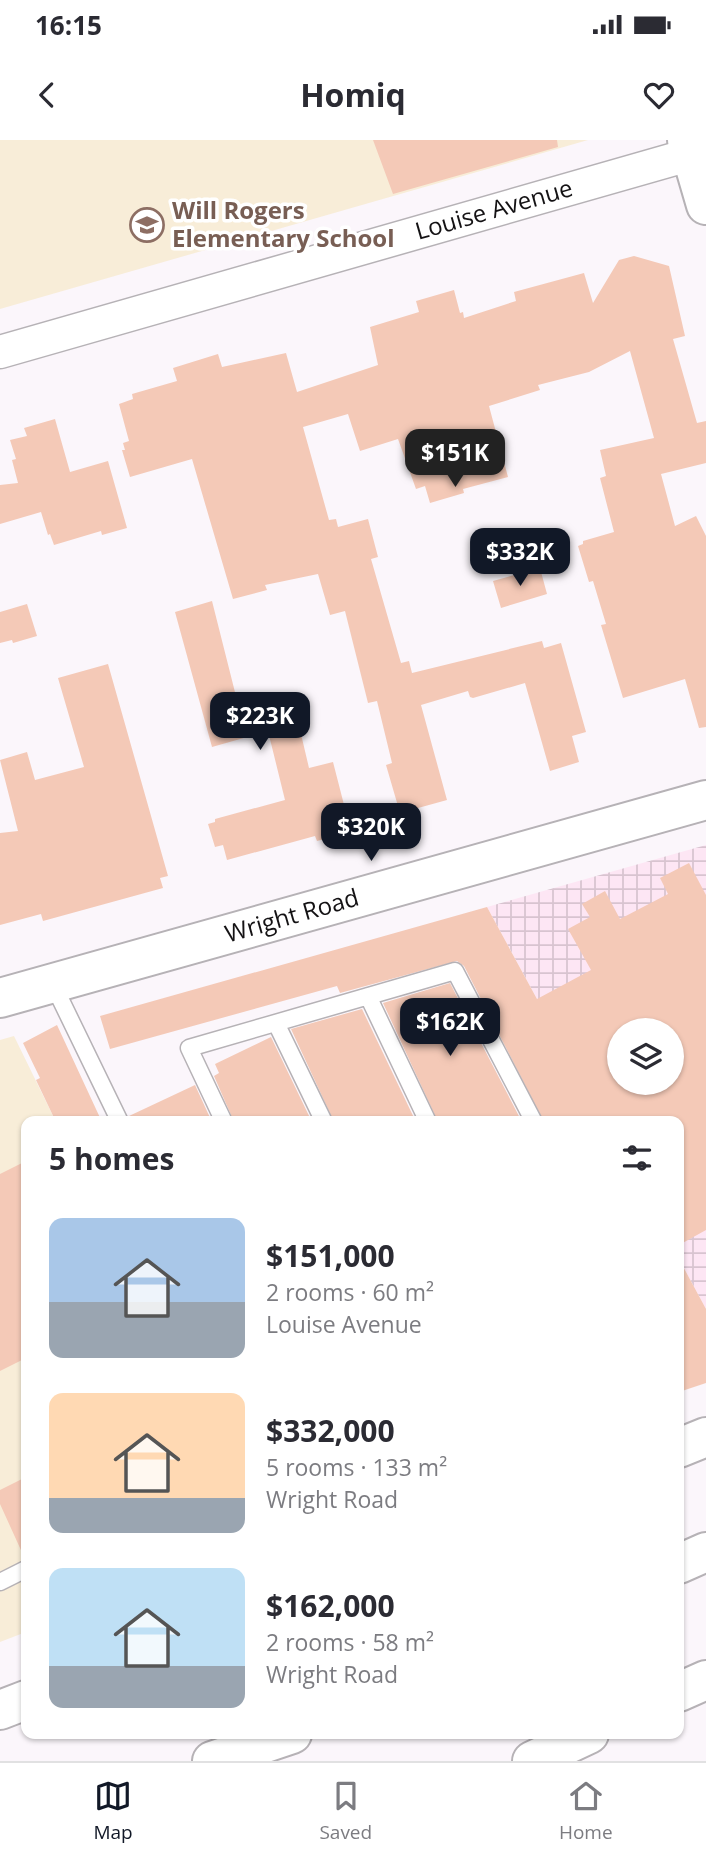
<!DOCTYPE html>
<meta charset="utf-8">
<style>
:root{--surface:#fff;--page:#f2f2f3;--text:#2b2b33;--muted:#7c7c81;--line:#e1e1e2;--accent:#111827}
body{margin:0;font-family:"Open Sans",sans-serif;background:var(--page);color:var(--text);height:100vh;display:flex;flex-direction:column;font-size:26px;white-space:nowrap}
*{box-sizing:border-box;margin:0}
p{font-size:23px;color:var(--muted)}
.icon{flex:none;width:38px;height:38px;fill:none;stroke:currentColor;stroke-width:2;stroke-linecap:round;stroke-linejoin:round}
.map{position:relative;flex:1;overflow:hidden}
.panel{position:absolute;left:21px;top:976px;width:663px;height:623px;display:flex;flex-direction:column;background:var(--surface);border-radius:14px;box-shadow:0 2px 5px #0004}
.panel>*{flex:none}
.fabs{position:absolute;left:607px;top:878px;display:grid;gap:14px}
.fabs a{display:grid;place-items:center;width:77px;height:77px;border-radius:50%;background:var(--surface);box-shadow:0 2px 5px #0004;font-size:35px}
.price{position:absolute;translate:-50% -60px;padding:0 16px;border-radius:14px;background:var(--accent);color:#fff;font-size:23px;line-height:46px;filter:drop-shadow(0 2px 4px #0008)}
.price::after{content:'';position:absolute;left:50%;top:42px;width:21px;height:16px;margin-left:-10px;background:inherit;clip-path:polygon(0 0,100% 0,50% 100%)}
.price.current{background:#222;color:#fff}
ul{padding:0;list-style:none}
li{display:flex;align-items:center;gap:21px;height:175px;padding:0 28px}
li span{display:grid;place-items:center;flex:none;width:196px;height:140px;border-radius:14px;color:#555}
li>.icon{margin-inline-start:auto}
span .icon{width:84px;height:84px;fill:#fffc;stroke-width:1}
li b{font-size:30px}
h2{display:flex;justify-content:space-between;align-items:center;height:84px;padding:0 28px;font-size:30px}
.status{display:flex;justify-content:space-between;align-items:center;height:49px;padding:0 35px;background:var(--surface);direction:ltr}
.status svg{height:19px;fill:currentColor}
header{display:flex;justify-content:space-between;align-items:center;height:91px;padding:0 28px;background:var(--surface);font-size:32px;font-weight:700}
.menu{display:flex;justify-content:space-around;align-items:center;height:98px;border-top:2px solid var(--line);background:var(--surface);font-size:19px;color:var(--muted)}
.menu a{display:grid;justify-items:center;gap:4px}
.menu .current{color:var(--accent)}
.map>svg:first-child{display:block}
</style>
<div class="status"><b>16:15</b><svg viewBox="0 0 49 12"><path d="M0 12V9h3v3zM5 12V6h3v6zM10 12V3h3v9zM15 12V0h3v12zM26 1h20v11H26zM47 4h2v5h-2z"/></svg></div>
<header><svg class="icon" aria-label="back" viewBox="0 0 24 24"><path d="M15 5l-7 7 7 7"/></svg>Homiq<svg class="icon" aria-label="heart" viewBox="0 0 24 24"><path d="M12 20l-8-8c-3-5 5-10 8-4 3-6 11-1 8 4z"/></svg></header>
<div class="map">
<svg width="706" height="1621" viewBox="0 0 706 1621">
<defs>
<pattern id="industrial-grid" width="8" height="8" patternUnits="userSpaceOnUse" patternTransform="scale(1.75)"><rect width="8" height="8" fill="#fde6f4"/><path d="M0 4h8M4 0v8" fill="none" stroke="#d8c4d0"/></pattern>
</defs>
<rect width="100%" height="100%" fill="#fbf6fb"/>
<path fill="url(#industrial-grid)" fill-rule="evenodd" d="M706,705v464l-27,-50v-137h-75l-117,-215zM620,891h52v52h-52z"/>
<path fill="#f8edd8" d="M0,0h588l-588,169z
M14,896l42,86h-30v510l-26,10v-602z"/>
<path fill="#f4c9b7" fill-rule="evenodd" d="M373,0h184l1,7 -165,47z
M634,116l35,10 16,70 -12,3 24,84 9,-2v42l-45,11 14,52 21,-10 10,20v191l-7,1 -14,-49 -62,19 -22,-73 5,-1 -13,-43 -4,1 -11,-36 5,-2v-3l31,-9 -14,-54 6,-2 -6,-26 54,-12 -24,-87 -41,21 -51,13 2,5 -51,16 19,71 -45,12 1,4 -34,10 -5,-17 -9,3 -18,-50 -38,12 -12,-37 -45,13 26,93 7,-1 2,8 30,-8 10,38 -7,2 30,104 8,-2 3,12 130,-32 2,7 17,-5 25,89 -14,4 7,26 -29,9 -25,-88 -52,15 -3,-1 -2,-6 -47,14 26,95 -47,13 -14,-48 6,-2 -15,-62 -9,2 -23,-92 -15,4 -12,-41 -53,11 2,5 -34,9 -41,-140 -62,18 -8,-27h3l-2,-7 6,-2 -10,-37 14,-5 -1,-5 45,-13 -4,-13 45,-14 4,13 64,-14 11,39 81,-27 -8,-38 49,-15 -3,-11 38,-11 6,23 3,-1 1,6 52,-17 -2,-9 70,-19 9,30 26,-43z
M55,279l15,53 38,-11 19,67 -25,7 -1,-4 -47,14 -4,-11 -2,1 -7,-23 -41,12v-39l18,-2 -6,-23 4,-1 -6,-19 17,-4 -3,-8z
M540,428l7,26 -46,14 -8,-27z
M212,461l29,115 62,-16 5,20 -15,4 3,11 5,-1 8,34 24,-6 18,70 -34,9 -2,-5 -88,24 -4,-15 -8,2 -7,-23 7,-2v-3l70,-19 -17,-69 -56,16 -37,-135z
M27,464l10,32 -24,7 -1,-3 -12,3v-31z
M108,524l60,212 -8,2 3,10 -120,33 -2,-7 -41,11v-92l18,-2 -18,-71 27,-8 8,28 49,-13 -26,-89z
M689,723l17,32v335l-27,15v-123h-135l-80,-156 -7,-5 -117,32 -3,-7 -227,63 -10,-33 387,-109 50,92 54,-29 -23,-41 22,-12 -8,-13 23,-13 15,28 48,-25 -8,-16zM620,891h52v52h-52z
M450,843l72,139h-84l-55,-119z
M362,869l54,113h-82l-43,-93z
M57,885l45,97h-46l-20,-42 4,-2 -17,-35z
M271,897l41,85h-78l-20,-46 5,-3 -4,-9z
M195,945l17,37h-82l-1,-6z
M26,1021v197l-26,13v-197z
M679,1119l27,50v74l-27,9z
M26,1337v82h-1l-25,-55v-14z"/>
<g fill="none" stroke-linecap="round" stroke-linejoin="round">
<g stroke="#b6b2b6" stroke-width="19">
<path id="lane" d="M53,844l67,138
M368,856l60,126
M276,883l48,99
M224,982l-35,-74 266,-77 79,151
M0,1442l26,-13"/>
</g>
<g stroke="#b6b2b6" stroke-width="35">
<path id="street" d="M0,212l706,-202"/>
</g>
<g stroke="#b6b2b6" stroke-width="42">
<path id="secondary" d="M687,0l19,65
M0,858l706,-198"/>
</g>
<g stroke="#b6b2b6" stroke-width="42">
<path id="highway" d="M679,1308l27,-11
M679,1424l27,-12
M679,1552l27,-12
M0,1570l26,-10
M212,1621l80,-27
M532,1621l57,-27"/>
</g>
<use href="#lane" stroke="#fff" stroke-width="16"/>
<use href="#street" stroke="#fff" stroke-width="32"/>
<use href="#secondary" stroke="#fff" stroke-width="38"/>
<use href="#highway" stroke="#fff" stroke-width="38"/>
</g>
<defs>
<g id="school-ring" transform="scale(1.75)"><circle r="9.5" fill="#fff" stroke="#8d6e63" stroke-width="1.5"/><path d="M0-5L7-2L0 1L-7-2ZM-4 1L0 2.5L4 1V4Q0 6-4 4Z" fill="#8d6e63"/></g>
</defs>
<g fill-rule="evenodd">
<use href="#school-ring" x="147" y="85"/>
</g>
<g text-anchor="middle" stroke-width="7" stroke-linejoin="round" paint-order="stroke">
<g font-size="24" fill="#141214" stroke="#fff">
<text transform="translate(494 70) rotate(-16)" y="8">Louise Avenue</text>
<text transform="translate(292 776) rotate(-16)" y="8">Wright Road</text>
</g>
<g font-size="24" font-weight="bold" fill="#785e54" stroke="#fff" text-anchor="start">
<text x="172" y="79">Will Rogers<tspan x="172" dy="28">Elementary School</tspan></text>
</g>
</g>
</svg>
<div class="fabs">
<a><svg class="icon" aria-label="layers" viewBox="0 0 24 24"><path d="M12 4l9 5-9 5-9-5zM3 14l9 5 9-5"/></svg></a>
</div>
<b class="price current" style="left:455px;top:349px">$151K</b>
<b class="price" style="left:520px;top:448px">$332K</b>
<b class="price" style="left:260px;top:612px">$223K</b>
<b class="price" style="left:371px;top:723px">$320K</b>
<b class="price" style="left:450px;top:918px">$162K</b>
<section class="panel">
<h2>5 homes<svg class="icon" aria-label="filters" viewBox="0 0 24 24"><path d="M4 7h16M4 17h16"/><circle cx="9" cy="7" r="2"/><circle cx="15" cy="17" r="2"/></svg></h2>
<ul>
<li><span style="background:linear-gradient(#a9c7e8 60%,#9aa5b1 0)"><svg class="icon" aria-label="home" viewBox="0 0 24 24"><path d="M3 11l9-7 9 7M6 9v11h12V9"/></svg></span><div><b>$151,000</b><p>2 rooms · 60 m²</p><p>Louise Avenue</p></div></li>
<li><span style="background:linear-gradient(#ffd9b3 75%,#9aa5b1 0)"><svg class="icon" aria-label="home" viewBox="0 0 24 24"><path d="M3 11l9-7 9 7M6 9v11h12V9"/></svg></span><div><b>$332,000</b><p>5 rooms · 133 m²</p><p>Wright Road</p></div></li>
<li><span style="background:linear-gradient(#bfe0f5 70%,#9aa5b1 0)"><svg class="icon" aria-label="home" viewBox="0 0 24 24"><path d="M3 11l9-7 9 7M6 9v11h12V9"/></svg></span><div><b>$162,000</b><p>2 rooms · 58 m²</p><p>Wright Road</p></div></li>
</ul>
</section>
</div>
<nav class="menu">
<a class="current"><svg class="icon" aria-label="map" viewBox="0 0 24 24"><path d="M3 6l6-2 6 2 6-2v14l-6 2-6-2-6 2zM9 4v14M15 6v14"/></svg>Map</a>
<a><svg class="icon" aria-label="saved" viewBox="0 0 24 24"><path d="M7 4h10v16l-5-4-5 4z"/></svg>Saved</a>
<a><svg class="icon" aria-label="home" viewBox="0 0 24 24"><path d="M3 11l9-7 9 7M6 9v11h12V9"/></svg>Home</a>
</nav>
